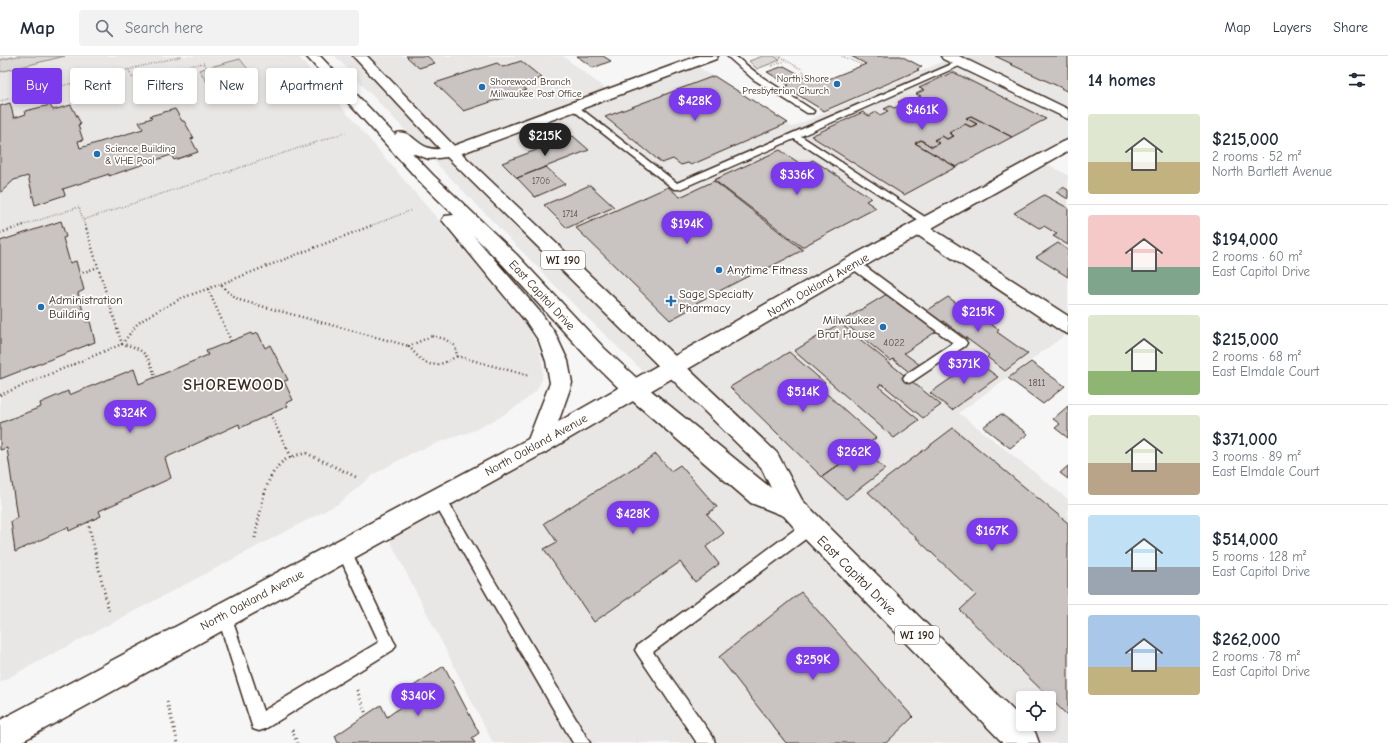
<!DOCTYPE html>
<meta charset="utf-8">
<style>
:root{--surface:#fff;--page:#f2f2f3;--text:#1f2937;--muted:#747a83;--line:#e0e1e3;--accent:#7c3aed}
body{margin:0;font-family:"Comic Neue",sans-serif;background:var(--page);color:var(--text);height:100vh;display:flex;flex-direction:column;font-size:15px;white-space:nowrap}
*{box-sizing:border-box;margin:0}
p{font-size:13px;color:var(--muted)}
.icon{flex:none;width:22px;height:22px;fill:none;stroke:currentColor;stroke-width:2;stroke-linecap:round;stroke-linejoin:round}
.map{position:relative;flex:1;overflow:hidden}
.sheet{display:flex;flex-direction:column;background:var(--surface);width:320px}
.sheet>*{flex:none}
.hud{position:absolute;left:12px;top:12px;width:380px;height:36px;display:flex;gap:8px}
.tools{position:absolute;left:1016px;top:635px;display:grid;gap:8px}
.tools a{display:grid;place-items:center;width:40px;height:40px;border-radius:4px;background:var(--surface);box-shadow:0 2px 6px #0003;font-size:20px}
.price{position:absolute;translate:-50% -34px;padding:0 9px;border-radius:14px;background:var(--accent);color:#fff;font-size:13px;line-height:26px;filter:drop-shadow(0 1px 2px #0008)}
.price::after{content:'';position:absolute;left:50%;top:24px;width:12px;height:9px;margin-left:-6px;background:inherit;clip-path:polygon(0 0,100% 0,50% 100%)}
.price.current{background:#222;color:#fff}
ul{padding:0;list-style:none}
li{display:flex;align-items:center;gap:12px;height:100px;padding:0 20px}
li+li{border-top:1px solid var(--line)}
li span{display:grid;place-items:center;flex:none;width:112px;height:80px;border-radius:4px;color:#555}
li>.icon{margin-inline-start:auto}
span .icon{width:48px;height:48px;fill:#fffc;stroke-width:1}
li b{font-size:17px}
h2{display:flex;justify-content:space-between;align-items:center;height:48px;padding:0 20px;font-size:17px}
.tag{padding:0 14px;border-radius:4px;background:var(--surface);box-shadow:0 2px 6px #0003;font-size:14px;line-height:36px}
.tag.current{background:var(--accent);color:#fff}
header{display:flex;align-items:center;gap:24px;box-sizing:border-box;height:56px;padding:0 20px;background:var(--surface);border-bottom:1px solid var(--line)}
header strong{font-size:19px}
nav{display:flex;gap:22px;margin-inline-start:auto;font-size:14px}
.search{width:280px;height:36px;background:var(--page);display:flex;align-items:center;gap:10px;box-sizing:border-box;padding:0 14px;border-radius:4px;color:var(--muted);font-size:15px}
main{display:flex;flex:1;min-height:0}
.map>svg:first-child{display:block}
</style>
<header>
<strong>Map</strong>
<div class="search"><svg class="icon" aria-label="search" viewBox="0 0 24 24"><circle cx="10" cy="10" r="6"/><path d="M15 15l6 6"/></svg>Search here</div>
<nav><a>Map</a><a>Layers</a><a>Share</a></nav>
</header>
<main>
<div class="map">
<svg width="1068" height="687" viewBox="0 0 1068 687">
<rect width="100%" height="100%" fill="#f7f6f6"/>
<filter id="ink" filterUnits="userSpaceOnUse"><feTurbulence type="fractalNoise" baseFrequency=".025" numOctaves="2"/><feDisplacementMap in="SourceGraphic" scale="8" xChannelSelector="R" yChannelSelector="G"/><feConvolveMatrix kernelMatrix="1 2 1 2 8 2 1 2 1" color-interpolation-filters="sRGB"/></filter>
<g filter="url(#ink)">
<path fill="#e9e7e6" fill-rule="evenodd" d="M0,0h298l204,238 27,34 10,20 4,19 -1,13 -6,11 -14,12 -20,13 -29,15 -33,11 -30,12 -37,21 -35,29 -338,178z
M335,0h228l48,37 81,-30 100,64 163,-71h113v89l-28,15 28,15v158l-109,80 109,86v244h-575l-109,-214 268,-149 -77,-74 -143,-147zM1023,642h26v26h-26z"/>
<path fill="#dbd9d6" stroke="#8b827a" d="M17,0h48l-65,16v-12z
M763,0h11l6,4 -23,9 -8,-8z
M240,3l14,18 -42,13 -13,-20z"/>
<path fill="#c9c3c1" stroke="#3b2a1e" d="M406,0h21l8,7 -16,5z
M577,0h26l8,5 -18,7z
M851,0h50l21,11 -5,2 2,1 -95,41 -39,-24 4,-2 -22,-13 17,-6 22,12 5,-2 10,6 45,-18z
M995,0h73v36l-7,-4h1l-52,-24h2z
M521,5l21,17 -21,7 6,5 -63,21 -29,-28 62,-20 6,4z
M953,16l93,47 -34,18 -41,-21 -5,2 11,6 -6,3 -6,-3 -16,9 5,3 -7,3 -5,-3 -8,4 5,3 -7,4 -11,-7 -6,3 41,24 -52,28 -93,-59 52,-24 6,4 7,-4 4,3 8,-4 -4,-2 6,-3 4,2 8,-3 -4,-3 6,-3 4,3 13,-6 -5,-2 8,-4 -5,-2z
M714,20l74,47 -97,42 -3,-2 -7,2 -8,-6 -11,4 -57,-46z
M10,47l4,15 12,-4 -1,-3 25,-6 3,5 18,-5 10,19 -3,1 5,15 -5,1 2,7 63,-19 -4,-7 13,-4 -2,-2 25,-7 7,12h2l10,17 -3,1 7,13 -24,8 -3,-5 -62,21v-2l-46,15 2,6 -30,10 -7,-29 -14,4 -14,13v-87z
M971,60l41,21 -56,30 -41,-24 6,-3 11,7 7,-4 -5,-3 8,-4 5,3 7,-3 -5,-3 16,-9 6,3 6,-3 -11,-6z
M573,80l16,14 -72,28 -15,-15z
M780,94l22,15 11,-5 58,38 -5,3 10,7 -74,39 -88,-67z
M546,111l19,17 -30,13 -18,-19z
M714,125l89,69 -35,18 -2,-1 -70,36 2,2 -28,15 -94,-92 92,-41 12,10z
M590,129l24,22 -47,21 -23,-23z
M1063,131l5,3v9l-12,-7z
M1044,139l24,13v37l-15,-9 4,-2 -13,-8 -5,2 -25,-15z
M61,165l5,16 -3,1 7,25 6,-2 8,29 -6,3 8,29 4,-1 5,21 -95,37v-138z
M1058,187l10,7v27l-32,-20z
M887,238l50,37 -33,22 16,12 -11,7 -16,-13 -2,2 -49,-40z
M948,241l28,20 2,-2 21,15 -2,2 31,22 -23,17 -18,-14 2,-2 -46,-34 -3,2 -15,-11z
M840,267l101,82 -18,13 -41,-34 -4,2 41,34 -25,18 -100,-87z
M251,277l1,2 6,-2 7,15 5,-3 18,35 -4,1 9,19 -7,3 2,3 -48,22 -1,-4 -74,34 6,20 -72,33 2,5 -32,15 -1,-4 -53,25 -4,-31 6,-3 -10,-70 -7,2v-27l41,-16 -1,-4 28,-12 1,4 65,-26 5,15 69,-29 -2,-4z
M789,296l36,31 -6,4 57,51 -54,39 -92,-90z
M976,305l22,16 -46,33 -22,-17z
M1031,306l34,24 -22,18 -35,-26z
M1068,350v32l-13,-10 5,-4 -7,-5z
M1001,358l27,20 -18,14 -27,-21z
M953,372l115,95v193l-108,-106 16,-15 -108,-103z
M862,392l23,21 -39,30 -24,-22z
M656,398l15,17 9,-6 37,42 -10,7 17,19 -18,14 13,17 -24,18 -15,-20 -86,60 -50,-73 13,-7 -13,-19z
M1068,410v13l-8,-6z
M801,536l112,125 -27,26h-100l-67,-86z
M444,610l35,67 -7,5 3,5h-137l-3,-7 46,-31 6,12 15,-11 -4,-10z"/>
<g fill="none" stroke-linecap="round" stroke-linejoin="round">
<g stroke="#3b2a1e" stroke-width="3">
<path id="lane" d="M727,0h8l24,19 55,36 -1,2h-6l-54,-34z
M959,5h3l4,2 -165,73 130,85 2,2 -2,2 -3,1 -134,-87 -114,50h-6l-105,-82 4,-2h3l101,78z
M854,204l4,1 107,79 2,3 -2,3 -52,35 -4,2 -4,-2 -2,-3 2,-3 48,-32 -103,-76 -1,-3 1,-3z
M439,437l5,2 146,248h-17l-139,-240 -2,-4 2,-4z
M810,464l5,2 2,5 -2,5 -162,120 60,85 2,6h-18l-59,-88 -3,-5 3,-5 167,-123z
M344,488l5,2 44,94 3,5 -3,5 -128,79 -6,2 -6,-2 -36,-114 2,-5 5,-2 5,2 34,101 116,-69 -42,-91 2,-5z"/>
</g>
<g stroke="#3b2a1e" stroke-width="3">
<path id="street" d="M698,0h20l-2,3 -259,96 -6,2 -6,-2 -2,-3 2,-3z
M941,0h18l109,53v10l-125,-60z
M919,166l6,2 143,92v18l-7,-3 -148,-99 -3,-4 3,-4z"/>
</g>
<g stroke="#3b2a1e" stroke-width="3">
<path id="secondary" d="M1068,84v11l-230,130 -292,171 -527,291h-19v-23l530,-282 294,-167 238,-129z"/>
</g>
<g stroke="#3b2a1e" stroke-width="3">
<path id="primary" d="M306,0h14l75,79 2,-2c16,-4 20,18 43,16l-87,-93h14l90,93 320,304 25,47 221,220v4h4l8,8 4,11h-36l-202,-208 -17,-19 -33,-13 -124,-107 -37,-36 -87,-95 -30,-30 68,78 14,20 13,28 4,22 -22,62 -4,7 -8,3 -8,-3 -4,-7 24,-62 -4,-22 -7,-20 -12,-18 -85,-103 3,-4 9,-1 -33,-32zM412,97l17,6 18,-2 314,310 10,21 -128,-104 -39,-36 -87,-93 -84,-80z"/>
</g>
<path stroke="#3b2a1e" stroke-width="1.5" stroke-dasharray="0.5 2" stroke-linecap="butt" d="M778,0l25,14 3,8
M842,0l20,9
M771,10l14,-5
M129,14l3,7 72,-14 3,5
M0,45l183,-45
M21,170l58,-19 4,13
M85,170l-2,-6 264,-88
M370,170l42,-16"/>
<path stroke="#3b2a1e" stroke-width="2.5" stroke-dasharray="1 3" stroke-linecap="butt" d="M85,169l37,119c22,4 27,12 33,33
M0,177l24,-8
M79,218l19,-7
M221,228l152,-59
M208,233l23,52
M432,280l13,3 10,7 2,10c-23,14 -32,11 -48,-10z
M457,300l73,20
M0,339l122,-51 16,-21 21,-13 23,-12 39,-14 6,7 12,9 170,46
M270,358l17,35"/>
<path stroke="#3b2a1e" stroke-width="3" stroke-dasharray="1 3.5" stroke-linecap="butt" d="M287,392l4,9
M88,466l21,90
M255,482c5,-22 8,-58 25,-74 7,-7 17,-9 26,-11l52,25
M357,634l9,24
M167,646l11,41
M292,674l5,13"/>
<use href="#lane" fill="#fff" fill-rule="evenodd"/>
<use href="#street" fill="#fff" fill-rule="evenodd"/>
<use href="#secondary" fill="#fff" fill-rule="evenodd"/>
<use href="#primary" fill="#fff" fill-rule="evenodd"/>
</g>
</g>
<g fill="#1f6fb2" stroke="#fff" stroke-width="1.5">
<circle cx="837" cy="28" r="4"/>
<circle cx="482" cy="31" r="4"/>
<circle cx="97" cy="98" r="4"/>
<circle cx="719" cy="214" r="4"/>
<path d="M669 239h4v4h4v4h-4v4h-4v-4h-4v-4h4z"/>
<circle cx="41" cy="251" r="4"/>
<circle cx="883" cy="271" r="4"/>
</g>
<g text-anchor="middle" stroke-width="3.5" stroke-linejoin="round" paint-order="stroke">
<g font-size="9" fill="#5e5047">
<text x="541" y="128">1706</text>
<text x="570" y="161">1714</text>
</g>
<g font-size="10" fill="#3b2a1e" stroke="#fff" text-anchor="start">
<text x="829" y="26" text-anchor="end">North Shore<tspan x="829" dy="12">Presbyterian Church</tspan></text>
<text x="490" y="29">Shorewood Branch<tspan x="490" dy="12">Milwaukee Post Office</tspan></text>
<text x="105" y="96">Science Building<tspan x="105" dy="12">&amp; VHE Pool</tspan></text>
</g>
<g font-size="10" fill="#5e5047">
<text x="894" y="290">4022</text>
<text x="1037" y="330">1811</text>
</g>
<g fill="#fff" stroke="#766a62" stroke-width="1">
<rect x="541" y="195" width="44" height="18" rx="3"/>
<rect x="895" y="570" width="44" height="18" rx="3"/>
</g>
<g font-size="11" font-weight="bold" fill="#3b2a1e">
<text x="563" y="208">WI 190</text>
<text x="917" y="583">WI 190</text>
</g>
<g font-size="12" fill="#3b2a1e" stroke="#fff" text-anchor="start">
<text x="727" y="218">Anytime Fitness</text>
<text x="679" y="242">Sage Specialty<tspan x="679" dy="14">Pharmacy</tspan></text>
<text x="49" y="248">Administration<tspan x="49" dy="14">Building</tspan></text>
<text x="875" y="268" text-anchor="end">Milwaukee<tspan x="875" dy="14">Brat House</tspan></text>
</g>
<g font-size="12" fill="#3b2a1e" stroke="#fff">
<text transform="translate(818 229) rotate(-30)" y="4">North Oakland Avenue</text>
<text transform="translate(542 239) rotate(47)" y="4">East Capitol Drive</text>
<text transform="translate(536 389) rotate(-29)" y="4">North Oakland Avenue</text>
<text transform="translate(252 544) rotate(-28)" y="4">North Oakland Avenue</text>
</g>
<g font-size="14" fill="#3b2a1e" stroke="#fff">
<text transform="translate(857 519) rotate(45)" y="5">East Capitol Drive</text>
</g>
<g font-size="16" font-weight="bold" letter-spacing="1" fill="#3b2a1e" stroke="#fff">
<text x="234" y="334">SHOREWOOD</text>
</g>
</g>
</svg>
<div class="tools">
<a><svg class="icon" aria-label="locate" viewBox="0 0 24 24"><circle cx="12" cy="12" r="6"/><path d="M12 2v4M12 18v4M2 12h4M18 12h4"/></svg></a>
</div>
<b class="price" style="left:695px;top:66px">$428K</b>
<b class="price" style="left:922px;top:75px">$461K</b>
<b class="price current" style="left:545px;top:101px">$215K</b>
<b class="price" style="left:797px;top:140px">$336K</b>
<b class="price" style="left:687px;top:189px">$194K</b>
<b class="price" style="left:978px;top:277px">$215K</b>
<b class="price" style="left:964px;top:329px">$371K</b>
<b class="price" style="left:803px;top:357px">$514K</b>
<b class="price" style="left:130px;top:378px">$324K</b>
<b class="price" style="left:854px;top:417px">$262K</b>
<b class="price" style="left:633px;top:479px">$428K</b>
<b class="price" style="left:992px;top:496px">$167K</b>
<b class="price" style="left:813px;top:625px">$259K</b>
<b class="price" style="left:418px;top:661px">$340K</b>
<div class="hud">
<a class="tag current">Buy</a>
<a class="tag">Rent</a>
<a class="tag">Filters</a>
<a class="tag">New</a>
<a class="tag">Apartment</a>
</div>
</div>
<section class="sheet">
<h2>14 homes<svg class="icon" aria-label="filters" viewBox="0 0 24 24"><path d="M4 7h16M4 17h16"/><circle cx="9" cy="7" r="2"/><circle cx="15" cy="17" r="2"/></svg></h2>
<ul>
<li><span style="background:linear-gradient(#dfe7d0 60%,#c2b280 0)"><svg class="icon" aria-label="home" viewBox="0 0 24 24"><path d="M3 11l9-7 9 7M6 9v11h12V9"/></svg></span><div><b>$215,000</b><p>2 rooms · 52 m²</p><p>North Bartlett Avenue</p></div></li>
<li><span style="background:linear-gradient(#f6c9c9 65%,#7fa58c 0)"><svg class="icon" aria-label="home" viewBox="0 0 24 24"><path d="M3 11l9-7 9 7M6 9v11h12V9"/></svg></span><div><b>$194,000</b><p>2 rooms · 60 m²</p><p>East Capitol Drive</p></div></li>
<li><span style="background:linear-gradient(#dfe7d0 70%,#8fb573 0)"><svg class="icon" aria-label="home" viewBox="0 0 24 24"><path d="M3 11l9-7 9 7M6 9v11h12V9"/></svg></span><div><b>$215,000</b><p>2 rooms · 68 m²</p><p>East Elmdale Court</p></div></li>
<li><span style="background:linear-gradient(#dfe7d0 60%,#b9a48a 0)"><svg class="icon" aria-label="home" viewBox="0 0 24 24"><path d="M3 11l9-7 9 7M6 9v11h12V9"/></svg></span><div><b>$371,000</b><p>3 rooms · 89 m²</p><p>East Elmdale Court</p></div></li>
<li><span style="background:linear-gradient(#bfe0f5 65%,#9aa5b1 0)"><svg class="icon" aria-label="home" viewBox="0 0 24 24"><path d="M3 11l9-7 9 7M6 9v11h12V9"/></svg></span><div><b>$514,000</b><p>5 rooms · 128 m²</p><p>East Capitol Drive</p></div></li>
<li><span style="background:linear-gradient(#a9c7e8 65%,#c2b280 0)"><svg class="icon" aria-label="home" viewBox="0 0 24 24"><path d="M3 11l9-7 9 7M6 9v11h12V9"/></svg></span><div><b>$262,000</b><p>2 rooms · 78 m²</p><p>East Capitol Drive</p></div></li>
</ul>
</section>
</main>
